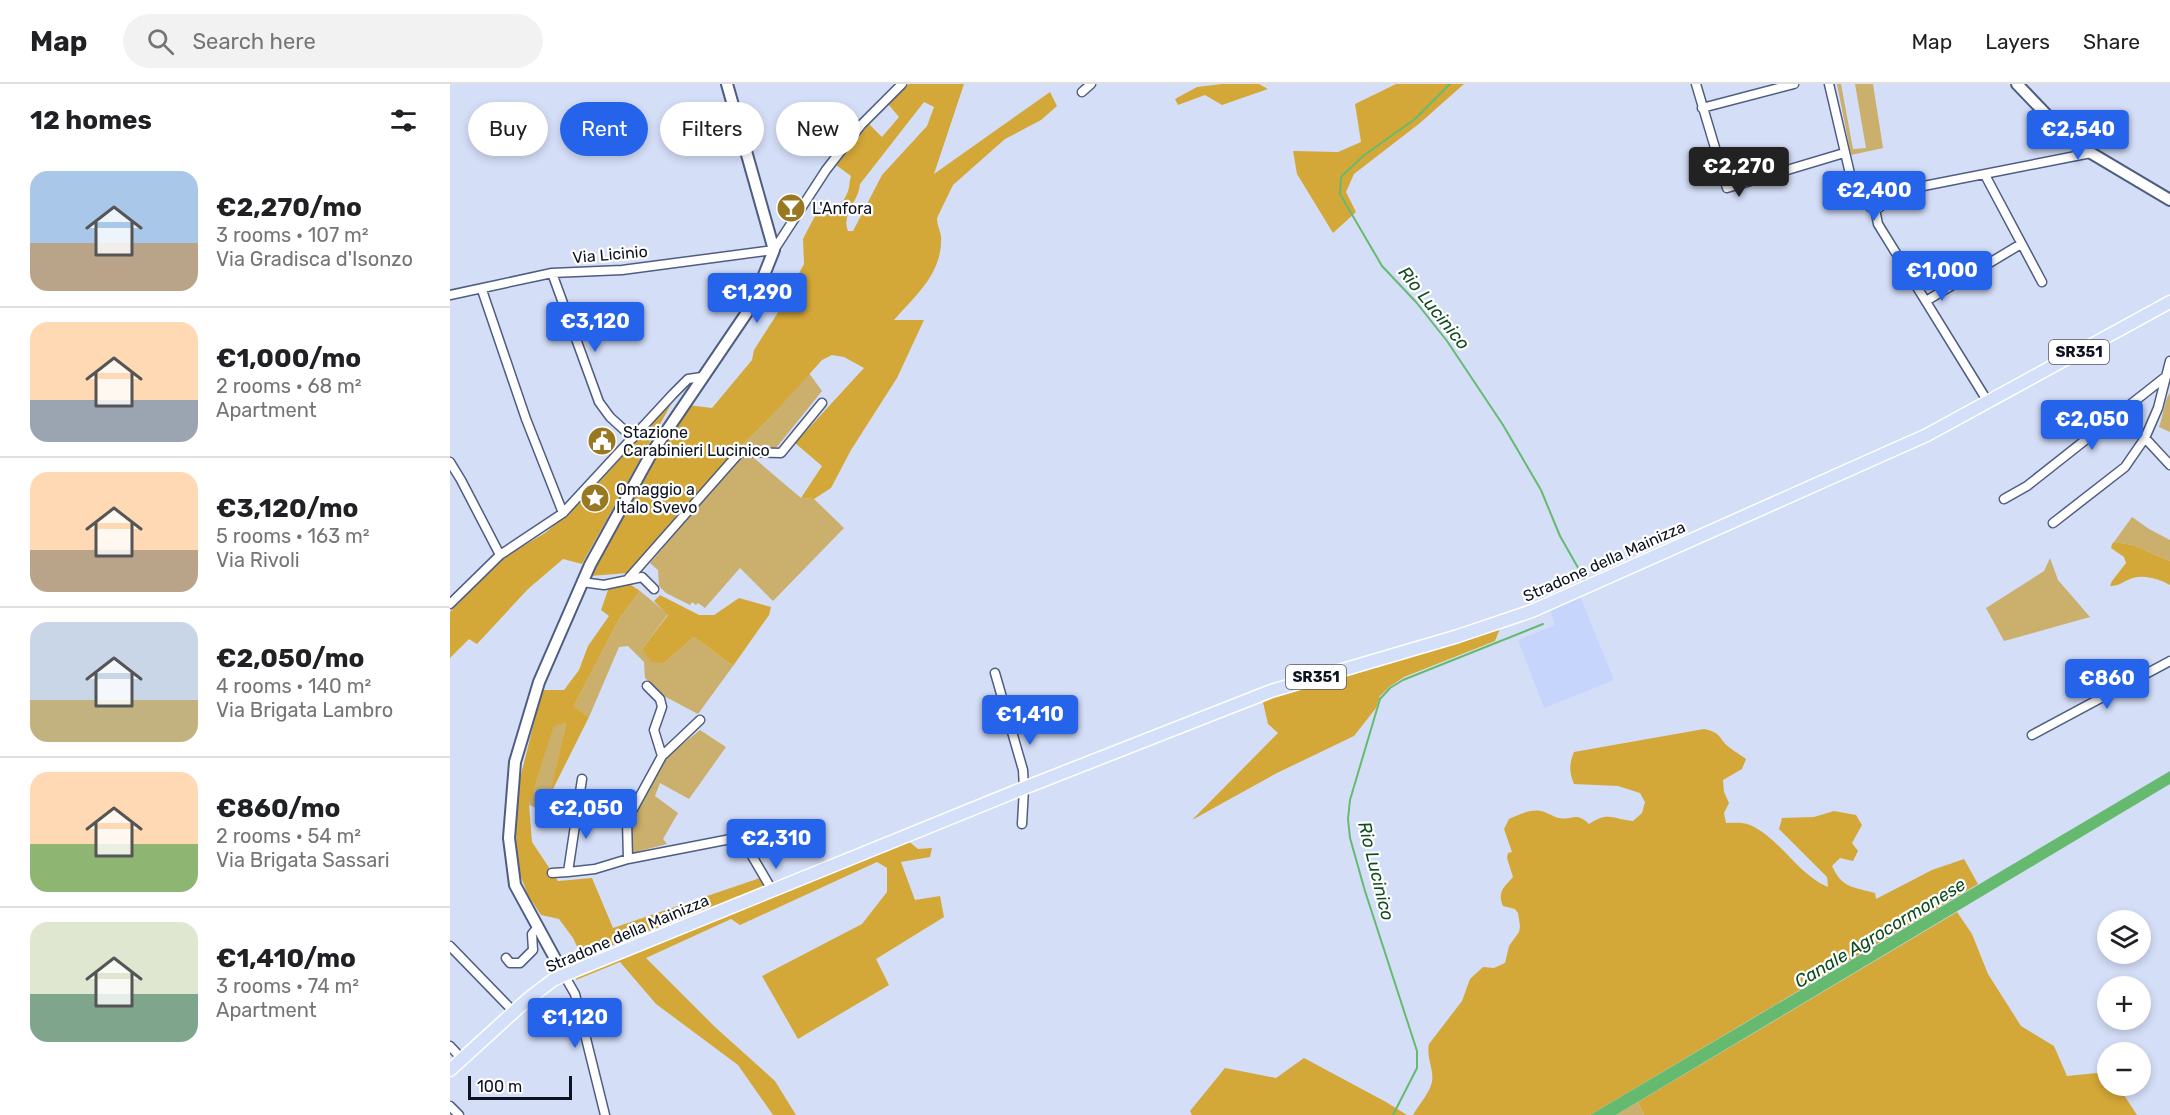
<!DOCTYPE html>
<meta charset="utf-8">
<style>
:root{--surface:#fff;--page:#f2f2f2;--text:#202124;--muted:#757577;--line:#e0e0e0;--accent:#2563eb}
body{margin:0;font-family:Rubik,sans-serif;background:var(--page);color:var(--text);height:100vh;display:flex;flex-direction:column;font-size:22px;white-space:nowrap}
*{box-sizing:border-box;margin:0}
p{font-size:20px;color:var(--muted)}
.icon{flex:none;width:33px;height:33px;fill:none;stroke:currentColor;stroke-width:2;stroke-linecap:round;stroke-linejoin:round}
.map{position:relative;flex:1;overflow:hidden}
.details{display:flex;flex-direction:column;background:var(--surface);width:450px}
.details>*{flex:none}
.banner{position:absolute;left:18px;top:18px;width:570px;height:54px;display:flex;gap:12px}
.buttons{position:absolute;left:1647px;top:826px;display:grid;gap:12px}
.buttons a{display:grid;place-items:center;width:54px;height:54px;border-radius:50%;background:var(--surface);box-shadow:0 3px 9px #0003;font-size:30px}
.scale{position:absolute;left:18px;bottom:15px;width:104px;box-sizing:border-box;padding-left:6px;border:3px solid #0d1321;border-top:0;font-size:16px;line-height:21px;white-space:nowrap;color:#0d1321;-webkit-text-stroke:4px #fff;paint-order:stroke}
.price{position:absolute;translate:-50% -51px;padding:0 14px;border-radius:6px;background:var(--accent);color:#fff;font-size:20px;line-height:39px;filter:drop-shadow(0 2px 3px #0008)}
.price::after{content:'';position:absolute;left:50%;top:36px;width:18px;height:14px;margin-left:-9px;background:inherit;clip-path:polygon(0 0,100% 0,50% 100%)}
.price.current{background:#222;color:#fff}
ul{padding:0;list-style:none}
li{display:flex;align-items:center;gap:18px;height:150px;padding:0 30px}
li+li{border-top:2px solid var(--line)}
li span{display:grid;place-items:center;flex:none;width:168px;height:120px;border-radius:18px;color:#555}
li>.icon{margin-inline-start:auto}
span .icon{width:72px;height:72px;fill:#fffc;stroke-width:1}
li b{font-size:26px}
h2{display:flex;justify-content:space-between;align-items:center;height:72px;padding:0 30px;font-size:26px}
.pill{padding:0 21px;border-radius:27px;background:var(--surface);box-shadow:0 3px 9px #0003;font-size:21px;line-height:54px}
.pill.current{background:var(--accent);color:#fff}
header{display:flex;align-items:center;gap:36px;box-sizing:border-box;height:84px;padding:0 30px;background:var(--surface);border-bottom:2px solid var(--line)}
header strong{font-size:28px}
nav{display:flex;gap:33px;margin-inline-start:auto;font-size:21px}
.search{width:420px;height:54px;background:var(--page);display:flex;align-items:center;gap:15px;box-sizing:border-box;padding:0 21px;border-radius:33px;color:var(--muted);font-size:22px}
main{display:flex;flex:1;min-height:0}
.map>svg:first-child{display:block}
</style>
<header>
<strong>Map</strong>
<div class="search"><svg class="icon" aria-label="search" viewBox="0 0 24 24"><circle cx="10" cy="10" r="6"/><path d="M15 15l6 6"/></svg>Search here</div>
<nav><a>Map</a><a>Layers</a><a>Share</a></nav>
</header>
<main>
<section class="details">
<h2>12 homes<svg class="icon" aria-label="filters" viewBox="0 0 24 24"><path d="M4 7h16M4 17h16"/><circle cx="9" cy="7" r="2"/><circle cx="15" cy="17" r="2"/></svg></h2>
<ul>
<li><span style="background:linear-gradient(#a9c7e8 60%,#b9a48a 0)"><svg class="icon" aria-label="home" viewBox="0 0 24 24"><path d="M3 11l9-7 9 7M6 9v11h12V9"/></svg></span><div><b>€2,270/mo</b><p>3 rooms · 107 m²</p><p>Via Gradisca d'Isonzo</p></div></li>
<li><span style="background:linear-gradient(#ffd9b3 65%,#9aa5b1 0)"><svg class="icon" aria-label="home" viewBox="0 0 24 24"><path d="M3 11l9-7 9 7M6 9v11h12V9"/></svg></span><div><b>€1,000/mo</b><p>2 rooms · 68 m²</p><p>Apartment</p></div></li>
<li><span style="background:linear-gradient(#ffd9b3 65%,#b9a48a 0)"><svg class="icon" aria-label="home" viewBox="0 0 24 24"><path d="M3 11l9-7 9 7M6 9v11h12V9"/></svg></span><div><b>€3,120/mo</b><p>5 rooms · 163 m²</p><p>Via Rivoli</p></div></li>
<li><span style="background:linear-gradient(#c9d6e8 65%,#c2b280 0)"><svg class="icon" aria-label="home" viewBox="0 0 24 24"><path d="M3 11l9-7 9 7M6 9v11h12V9"/></svg></span><div><b>€2,050/mo</b><p>4 rooms · 140 m²</p><p>Via Brigata Lambro</p></div></li>
<li><span style="background:linear-gradient(#ffd9b3 60%,#8fb573 0)"><svg class="icon" aria-label="home" viewBox="0 0 24 24"><path d="M3 11l9-7 9 7M6 9v11h12V9"/></svg></span><div><b>€860/mo</b><p>2 rooms · 54 m²</p><p>Via Brigata Sassari</p></div></li>
<li><span style="background:linear-gradient(#dfe7d0 60%,#7fa58c 0)"><svg class="icon" aria-label="home" viewBox="0 0 24 24"><path d="M3 11l9-7 9 7M6 9v11h12V9"/></svg></span><div><b>€1,410/mo</b><p>3 rooms · 74 m²</p><p>Apartment</p></div></li>
</ul>
</section>
<div class="map">
<svg width="1720" height="1031" viewBox="0 0 1720 1031">
<rect width="100%" height="100%" fill="#d4def7"/>
<path fill="#c5d5fb" d="M1129,510l35,86 -70,28 -26,-68 37,-15 -5,-15z"/>
<path fill="#cbaf6c" d="M1387,0h4l12,65 13,-1 -11,-64h18l10,64 -32,7z
M359,289l13,18 -46,57h-37l28,-27z
M1720,309v39l-11,-5c4,-10 5,-27 11,-34z
M298,369l53,45 13,1 30,29 -71,73 -33,-33 -35,40 -7,-5 -2,2 -4,-3 -2,3 -24,-12 -7,-7 -1,-16 -8,-7 37,-44 -2,-2 41,-46 2,2 15,-17z
M1682,433l17,12 21,11v21l-37,-16 -19,-3z
M1600,474l8,22 32,37 -86,24 -18,-33 58,-37z
M190,507l28,23 -26,35 22,14 30,-26 39,29 -35,48 -34,-18 -19,-18 -1,-16 -16,-16 -9,1 -30,70 -15,-11 45,-87z
M116,639l-19,89 -18,-7 25,-80z
M250,646l26,17 -37,52 -29,-16 -5,13 23,17 -15,26 4,5 -35,9 -2,-32 35,-63z
M1188,1018l6,13h-28z"/>
<path fill="#d4a838" fill-rule="evenodd" d="M459,0h55l-30,90 116,-82 7,14 -16,14 -36,19 -52,46 -16,33c0,7 3,12 4,18 2,37 -25,59 -47,84h30l-27,58 -46,72 -20,38 -17,11 -13,-1 21,-32 -27,-23 69,-75 -20,-11 -12,-2 -10,5 -55,61 -28,27 -111,125 -38,3 84,-154 14,-17 24,3 40,-48 2,-10 23,-36 27,-50 -1,-25 13,-25 8,3c10,-8 20,-13 24,-26 2,-5 1,-10 3,-15l-15,-11 33,-41 13,13 17,-20 -11,-13zM474,18l10,5 -7,19 -45,49 -29,56h-5c-7,-18 11,-30 12,-47z
M772,0h37l9,5 -46,16 -17,-10 -27,10 -3,-6 22,-12z
M946,0h68l-44,39 -66,51 -8,18 10,20 -23,21 -36,-59 -4,-23 45,1 23,-10 -6,-38z
M224,315l-92,165 -19,-5 -35,30 -51,55 -8,-5 -19,19v-46l51,-53 44,-26 37,-32z
M1664,458l19,3 37,16v24c-12,-7 -30,-12 -42,-5 -7,3 -10,6 -18,6l2,-5 14,-18 -2,-6 -13,-9 1,-4z
M178,499l12,8 -21,28 -45,87 15,11 -39,78 16,-72 -12,3 -25,79 3,37 26,39 34,-3 21,50 147,-50 5,8 -183,71 -9,-19 -14,-19 -18,-4 -13,-20 -11,-28 -1,-37 3,-47 23,-93h22l15,-20 9,-24 21,-30 -8,-6 8,-23z
M210,511l39,20h15l25,-17 32,9 -2,8 -36,51 -39,-29 -30,26 -13,-1 -9,-13 26,-34 -14,-14z
M1051,542l-6,15 -91,36 -15,10 -9,9 -4,12 -22,28 -77,37 -85,47 86,-87 -10,-9 -6,-26z
M1254,645c19,4 14,10 26,19 5,4 11,7 16,11l-4,10 -19,11 1,12 5,11 -5,10 2,10c7,0 17,-1 24,2 31,14 47,49 78,62l-1,-10 -48,-48 3,-11 32,-1 20,-6 22,4 6,10 -10,18 6,8 -5,10 -13,-3 -8,8c10,22 21,21 43,27l1,6 56,-29 32,-11 14,25 -388,231h-177c6,-11 16,-21 19,-33 2,-13 -6,-25 -3,-38l33,-43 8,-22 13,-12 11,1 11,-5 4,-17 10,-14 1,-6 -2,-13 -3,-4 -12,-3c-6,-14 1,-19 10,-29l-6,-19 1,-5 4,-1 -8,-23 5,-10c9,-4 21,-10 32,-8 6,1 12,6 18,7 14,3 16,-7 30,6 20,-13 23,-5 44,-3l9,-8 3,-11 -5,-9 -22,-7 -44,-2c-5,-12 -5,-20 0,-32z
M457,756l11,9 14,-1 -2,9 -29,5 14,38 25,-4 4,21 -68,42 13,26 -91,54 -36,-63 100,-52 25,-32v-24l-10,-6 -137,63 -9,-6 -85,39 69,69 60,54 21,34h-23l-35,-50 -82,-61 -36,-42 -44,18 1,-8z
M1507,828l15,22 16,40 33,52 33,20 13,30 40,-4 1,14h10l19,29h-493l-6,-13z
M854,974l82,44 21,13h-215l-2,-4 35,-43 51,10z"/>
<path fill="#65ba70" d="M1720,687v13l-554,331h-26z"/>
<g fill="none" stroke-linecap="round" stroke-linejoin="round">
<path stroke="#65ba70" stroke-width="2" d="M1000,0l-35,35 -52,37 -22,21 -1,17 42,72 34,36 31,39 56,84 38,65 19,46 25,44
M943,1031l24,-47v-17l-52,-160 -15,-53 -2,-19 2,-19 30,-101 10,-11 13,-8 140,-56"/>
<g stroke="#4e5d80" stroke-width="11">
<path id="minor" d="M1246,0l31,104 117,-35
M1379,0l22,94 4,12 13,10
M632,8l9,-8
M1252,24l92,-24
M1535,91l57,107
M1418 118a7 7 0 1 1 14 0a7 7 0 1 1-14 0Z
M1430,114l3,-4 208,-41
M1425,125l3,15 110,178
M102,189l47,129 11,15 23,21
M32,206l44,129 37,94
M0,211l102,-22 70,-3 152,-20 52,-80 35,-45 41,-41
M1476,217l95,-57
M1695,354l25,27
M0,378l11,18 39,75
M1554,415l23,-13 137,-108
M1603,439l72,-56 20,-29 13,-30 12,-47
M178,495l112,-127 41,1 41,-50
M132,498l22,3 38,-8 12,12
M0,520l50,-49 63,-42 110,-119 15,-15 14,-2
M545,589l28,97 1,18 -2,36
M197,602l13,13 2,8 -8,23 8,26 -35,64 1,39 113,-22 31,53
M1582,651l138,-74
M212,672l38,-36
M132,695l-14,93 27,-3 33,-10
M102,789l16,-1
M0,862l64,66
M56,874l4,5h10l13,-13 -1,-16 5,-6
M114,891l11,19 30,121
M0,962l12,13
M0,1022l9,9"/>
</g>
<g stroke="#4e5d80" stroke-width="14">
<path id="tertiary" d="M114,891l-49,-90 -6,-47 6,-76 24,-80 51,-117 61,-111 101,-149 22,-55 -47,-166"/>
</g>
<g stroke="#4e5d80" stroke-width="14">
<path id="secondary" d="M1567,0l49,51 25,18 79,47"/>
</g>
<g stroke="#fff" stroke-width="15">
<path id="primary" d="M0,986l78,-71 25,-19 11,-5 460,-187 247,-97 187,-55 74,-25 395,-176 243,-133"/>
</g>
<use href="#minor" stroke="#fff" stroke-width="8"/>
<use href="#tertiary" stroke="#fff" stroke-width="10"/>
<use href="#secondary" stroke="#fff" stroke-width="10"/>
<use href="#primary" stroke="#d4dff9" stroke-width="12"/>
</g>
<defs>
<g id="bar-disc" transform="scale(1.5)"><circle r="9.5" fill="#997822" stroke="#fff"/><path d="M-6-5H6L.8 .8V4.5H3.5V6h-7V4.5H-.8V.8Z" fill="#fff"/></g>
<g id="civic-disc" transform="scale(1.5)"><circle r="9.5" fill="#997822" stroke="#fff"/><path d="M-.6-6.5H3V-4.5H.6V-3L4-1V1h2V6H-6V1h2V-1L-.6-3ZM-1.2 2.5V6h2.4V2.5Z" fill="#fff"/></g>
<g id="sight-disc" transform="scale(1.5)"><circle r="9.5" fill="#997822" stroke="#fff"/><path d="M0-6L1.8-2.2L6-1.7L2.9 1.2L3.7 5.4L0 3.3L-3.7 5.4L-2.9 1.2L-6-1.7L-1.8-2.2Z" fill="#fff"/></g>
</defs>
<g fill-rule="evenodd">
<use href="#bar-disc" x="341" y="124"/>
<use href="#civic-disc" x="152" y="357"/>
<use href="#sight-disc" x="145" y="414"/>
</g>
<g text-anchor="middle" stroke-width="4.5" stroke-linejoin="round" paint-order="stroke">
<g fill="#fff" stroke="#565a64" stroke-width="1.5">
<rect x="1599" y="256" width="60" height="24" rx="4.5"/>
<rect x="836" y="581" width="60" height="24" rx="4.5"/>
</g>
<g font-size="15" font-weight="bold" fill="#0d1321">
<text x="1629" y="273">SR351</text>
<text x="866" y="598">SR351</text>
</g>
<g font-size="16" fill="#0d1321" stroke="#fff" text-anchor="start">
<text x="362" y="130">L'Anfora</text>
<text x="173" y="354">Stazione<tspan x="173" dy="18">Carabinieri Lucinico</tspan></text>
<text x="166" y="411">Omaggio a<tspan x="166" dy="18">Italo Svevo</tspan></text>
</g>
<g font-size="16" fill="#0d1321" stroke="#fff">
<text transform="translate(160 170) rotate(-5)" y="6">Via Licinio</text>
<text transform="translate(1154 477) rotate(-24)" y="6">Stradone della Mainizza</text>
<text transform="translate(177 849) rotate(-23)" y="6">Stradone della Mainizza</text>
</g>
<g font-size="18" font-style="italic" fill="#0f4c1c" stroke="#fff">
<text transform="translate(984 224) rotate(51)" y="6">Rio Lucinico</text>
<text transform="translate(926 787) rotate(76)" y="6">Rio Lucinico</text>
<text transform="translate(1430 849) rotate(-31)" y="6">Canale Agrocormonese</text>
</g>
</g>
</svg>
<div class="buttons">
<a><svg class="icon" aria-label="layers" viewBox="0 0 24 24"><path d="M12 4l9 5-9 5-9-5zM3 14l9 5 9-5"/></svg></a>
<a>+</a>
<a>−</a>
</div>
<div class="scale">100 m</div>
<b class="price" style="left:1628px;top:77px">€2,540</b>
<b class="price current" style="left:1289px;top:114px">€2,270</b>
<b class="price" style="left:1424px;top:138px">€2,400</b>
<b class="price" style="left:1492px;top:218px">€1,000</b>
<b class="price" style="left:307px;top:240px">€1,290</b>
<b class="price" style="left:145px;top:269px">€3,120</b>
<b class="price" style="left:1642px;top:367px">€2,050</b>
<b class="price" style="left:1657px;top:626px">€860</b>
<b class="price" style="left:580px;top:662px">€1,410</b>
<b class="price" style="left:136px;top:756px">€2,050</b>
<b class="price" style="left:326px;top:786px">€2,310</b>
<b class="price" style="left:125px;top:965px">€1,120</b>
<div class="banner">
<a class="pill">Buy</a>
<a class="pill current">Rent</a>
<a class="pill">Filters</a>
<a class="pill">New</a>
</div>
</div>
</main>
